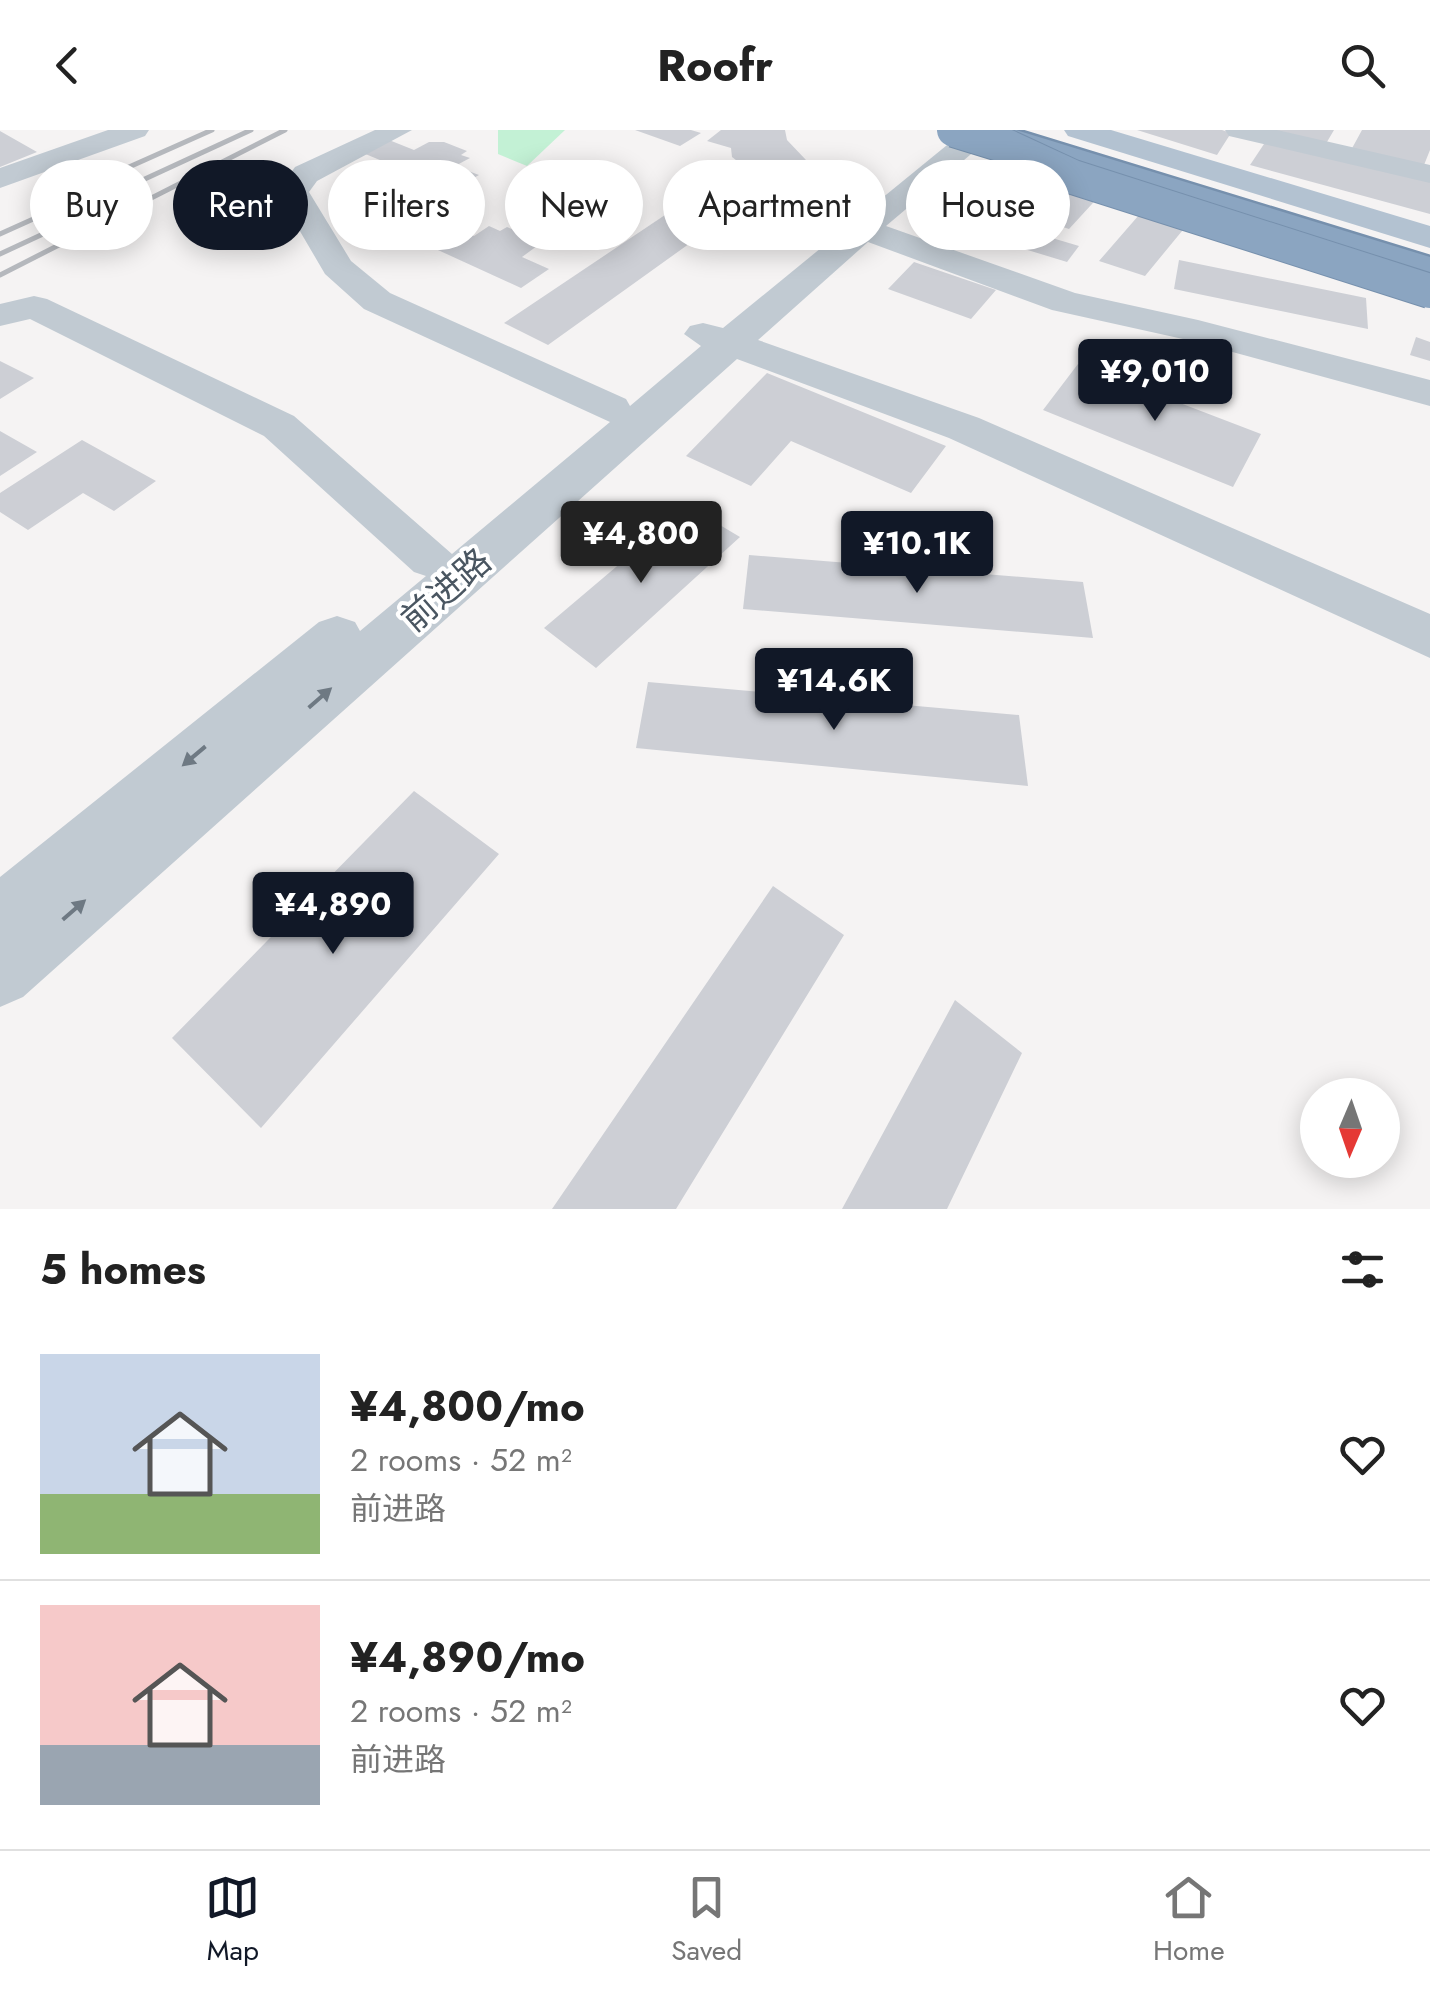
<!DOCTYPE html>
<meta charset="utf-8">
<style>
:root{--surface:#fff;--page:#f6f6f6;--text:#222;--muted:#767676;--line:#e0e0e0;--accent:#111827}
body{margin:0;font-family:Jost,"Noto Sans SC",sans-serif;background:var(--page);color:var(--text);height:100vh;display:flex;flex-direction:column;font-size:38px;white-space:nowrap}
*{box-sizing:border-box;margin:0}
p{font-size:32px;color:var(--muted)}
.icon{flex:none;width:55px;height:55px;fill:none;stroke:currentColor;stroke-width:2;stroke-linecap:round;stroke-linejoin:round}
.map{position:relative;height:1079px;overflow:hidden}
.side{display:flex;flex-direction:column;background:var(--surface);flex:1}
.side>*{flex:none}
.top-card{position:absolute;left:30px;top:30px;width:1370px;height:90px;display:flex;gap:20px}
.needle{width:65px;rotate:182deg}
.controls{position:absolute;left:1300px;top:948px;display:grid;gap:20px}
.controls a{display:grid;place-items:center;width:100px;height:100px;border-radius:50%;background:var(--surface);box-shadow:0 5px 25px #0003;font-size:50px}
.price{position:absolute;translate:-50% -85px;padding:0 22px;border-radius:10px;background:var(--accent);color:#fff;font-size:32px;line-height:65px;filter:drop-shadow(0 2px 5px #0008)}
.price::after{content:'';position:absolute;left:50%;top:60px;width:30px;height:22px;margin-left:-15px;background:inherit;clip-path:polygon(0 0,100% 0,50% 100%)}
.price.active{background:#222;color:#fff}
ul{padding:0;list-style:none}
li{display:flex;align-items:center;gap:30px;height:250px;padding:0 40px}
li+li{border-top:2px solid var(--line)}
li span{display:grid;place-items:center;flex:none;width:280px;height:200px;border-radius:0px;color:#555}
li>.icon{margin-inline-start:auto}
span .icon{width:120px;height:120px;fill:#fffc;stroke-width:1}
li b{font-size:42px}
h2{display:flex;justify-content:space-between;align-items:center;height:120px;padding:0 40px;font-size:42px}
.chip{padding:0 35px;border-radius:45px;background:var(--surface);box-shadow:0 5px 25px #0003;font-size:35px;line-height:90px}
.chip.active{background:var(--accent);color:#fff}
header{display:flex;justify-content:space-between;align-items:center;height:130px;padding:0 40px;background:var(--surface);font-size:45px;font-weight:700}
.menu{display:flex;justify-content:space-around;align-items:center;height:140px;border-top:2px solid var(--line);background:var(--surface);font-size:28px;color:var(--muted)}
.menu a{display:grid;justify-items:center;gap:5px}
.menu .active{color:var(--accent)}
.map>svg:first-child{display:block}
</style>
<header><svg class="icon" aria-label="back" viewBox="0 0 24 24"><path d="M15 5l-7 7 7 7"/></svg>Roofr<svg class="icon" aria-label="search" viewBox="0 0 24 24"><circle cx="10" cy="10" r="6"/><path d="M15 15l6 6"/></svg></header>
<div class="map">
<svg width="1430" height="1079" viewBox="0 0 1430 1079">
<rect width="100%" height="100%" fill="#f5f3f3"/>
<path fill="#c3f1d5" d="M498,0h67l-38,36 -29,-12z"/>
<path fill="#cdcfd5" d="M635,0h56l10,3 -21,13z
M721,0h64l2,10 19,20 -258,185 -44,-22 237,-159 -9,-7 -1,-9 -24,-7z
M1137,0h85l9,3 -14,22z
M1262,0h72l-10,17z
M1362,0h68v20l-8,20 -72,-18z
M0,1l37,21 -37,15z
M1268,8l162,42v34l-180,-49z
M389,10l25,10 15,-8h15l23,9 -6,4 9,3 -15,8 24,9 -27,15 -89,-37z
M1034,41l69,21 -34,37 -72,-24z
M1152,70l44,14 -51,62 -46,-15z
M985,88l94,28 -12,16 -95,-29z
M445,93l29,13 15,-10 11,5 7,-4 27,11 -7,4 10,4 -15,11 27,12 -28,19 -105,-48z
M1179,130l187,38 2,31 -194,-40z
M914,132l82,28 -25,29 -83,-30z
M1416,207l14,5v19l-20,-6z
M0,231l34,17 -34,21z
M1078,234l183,70 -28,53 -190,-77z
M767,243l179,73 -35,47 -120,-52 -40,45 -65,-30z
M0,301l37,21 -37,24z
M82,310l74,41 -42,30 -31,-18 -55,37 -28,-18v-19z
M688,376l52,31 -144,131 -52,-40z
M749,425l334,27 10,56 -350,-29z
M648,552l371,33 9,71 -392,-38z
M414,661l85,63 -238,274 -89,-90z
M773,756l71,49 -168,274h-124z
M955,870l67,53 -75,156h-105z"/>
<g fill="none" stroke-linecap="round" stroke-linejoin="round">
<g stroke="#7690ad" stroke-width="5">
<path id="highway" d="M985,0h31l414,127v23l-444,-140z"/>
</g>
<path fill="#c1cad2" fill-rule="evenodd" d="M108,0h41l-4,6 -145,52v-20z
M375,0h37l-95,51 -8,11 42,69 39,32 236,106 4,7 71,-60 -17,-12 6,-8 13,-3 20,5 240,-196h20l5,6 -5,6 -97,82 189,67 123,27 232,60v26l-238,-65 -140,-31 -184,-68 -110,98 221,78 451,196v44l-481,-220 -212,-79 -714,638 -23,10v-130l319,-255 18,-6 18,6 5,9 66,-55 -12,-4 -150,-136 -234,-117 -30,7v-22l34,-8 13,3 247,117 158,138 158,-132 -246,-113 -39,-35 -48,-82 18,-25z
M1225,0h52l153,35v18l-201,-47z"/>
<path fill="#b3c2d1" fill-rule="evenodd" d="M1064,0h47l319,96v22l-362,-112z"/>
<use href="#highway" fill="#8ba5c1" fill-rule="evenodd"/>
<path stroke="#b5b8bd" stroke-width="5" d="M73,62l139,-62
M82,78l169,-78
M0,104l91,-41
M0,124l99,-46
M0,145l285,-145"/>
<g stroke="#7690ad" stroke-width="36" stroke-linecap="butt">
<path id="highway-bridge" d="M954,0l52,16 67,31 357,114"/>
</g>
<use href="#highway-bridge" stroke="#8ba5c1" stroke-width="34"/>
</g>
<defs><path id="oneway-solid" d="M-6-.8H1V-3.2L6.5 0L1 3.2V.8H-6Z" transform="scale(2.5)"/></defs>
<g fill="#6e7983">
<use href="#oneway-solid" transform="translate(320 568) rotate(-41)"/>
<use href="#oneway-solid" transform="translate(194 626) rotate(140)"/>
<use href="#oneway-solid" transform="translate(74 780) rotate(-41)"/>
</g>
<g text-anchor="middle" stroke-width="8" stroke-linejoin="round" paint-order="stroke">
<g font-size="35" fill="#4a5661" stroke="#fff">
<text transform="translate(446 460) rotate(-41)" y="12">前进路</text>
</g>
</g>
</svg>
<div class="controls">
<a><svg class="needle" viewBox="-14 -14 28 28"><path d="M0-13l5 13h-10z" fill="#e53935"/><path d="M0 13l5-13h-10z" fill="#767676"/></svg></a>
</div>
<b class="price" style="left:1155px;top:294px">¥9,010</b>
<b class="price active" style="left:641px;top:456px">¥4,800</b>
<b class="price" style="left:917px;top:466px">¥10.1K</b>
<b class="price" style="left:834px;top:603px">¥14.6K</b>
<b class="price" style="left:333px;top:827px">¥4,890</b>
<div class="top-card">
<a class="chip">Buy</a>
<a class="chip active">Rent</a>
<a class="chip">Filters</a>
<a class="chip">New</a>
<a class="chip">Apartment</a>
<a class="chip">House</a>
</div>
</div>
<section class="side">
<h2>5 homes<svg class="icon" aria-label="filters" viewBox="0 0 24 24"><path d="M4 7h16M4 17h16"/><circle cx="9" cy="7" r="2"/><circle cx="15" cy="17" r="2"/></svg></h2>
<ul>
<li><span style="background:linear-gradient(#c9d6e8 70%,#8fb573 0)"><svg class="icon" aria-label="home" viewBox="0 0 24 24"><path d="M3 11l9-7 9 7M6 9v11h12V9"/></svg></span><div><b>¥4,800/mo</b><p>2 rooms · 52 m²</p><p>前进路</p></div><svg class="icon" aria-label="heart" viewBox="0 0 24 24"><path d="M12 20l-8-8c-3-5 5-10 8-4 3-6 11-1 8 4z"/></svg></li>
<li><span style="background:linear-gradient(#f6c9c9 70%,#9aa5b1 0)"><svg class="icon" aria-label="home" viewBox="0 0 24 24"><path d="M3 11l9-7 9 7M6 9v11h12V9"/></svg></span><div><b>¥4,890/mo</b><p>2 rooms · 52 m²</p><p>前进路</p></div><svg class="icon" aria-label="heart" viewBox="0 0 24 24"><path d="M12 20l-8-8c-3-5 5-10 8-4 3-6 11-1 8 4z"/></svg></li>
</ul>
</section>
<nav class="menu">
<a class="active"><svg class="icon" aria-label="map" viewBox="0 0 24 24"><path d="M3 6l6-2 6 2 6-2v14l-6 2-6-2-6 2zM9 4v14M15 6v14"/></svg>Map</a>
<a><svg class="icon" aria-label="saved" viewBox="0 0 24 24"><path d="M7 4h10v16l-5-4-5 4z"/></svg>Saved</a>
<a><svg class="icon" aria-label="home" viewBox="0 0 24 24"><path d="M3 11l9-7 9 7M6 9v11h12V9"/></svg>Home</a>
</nav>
